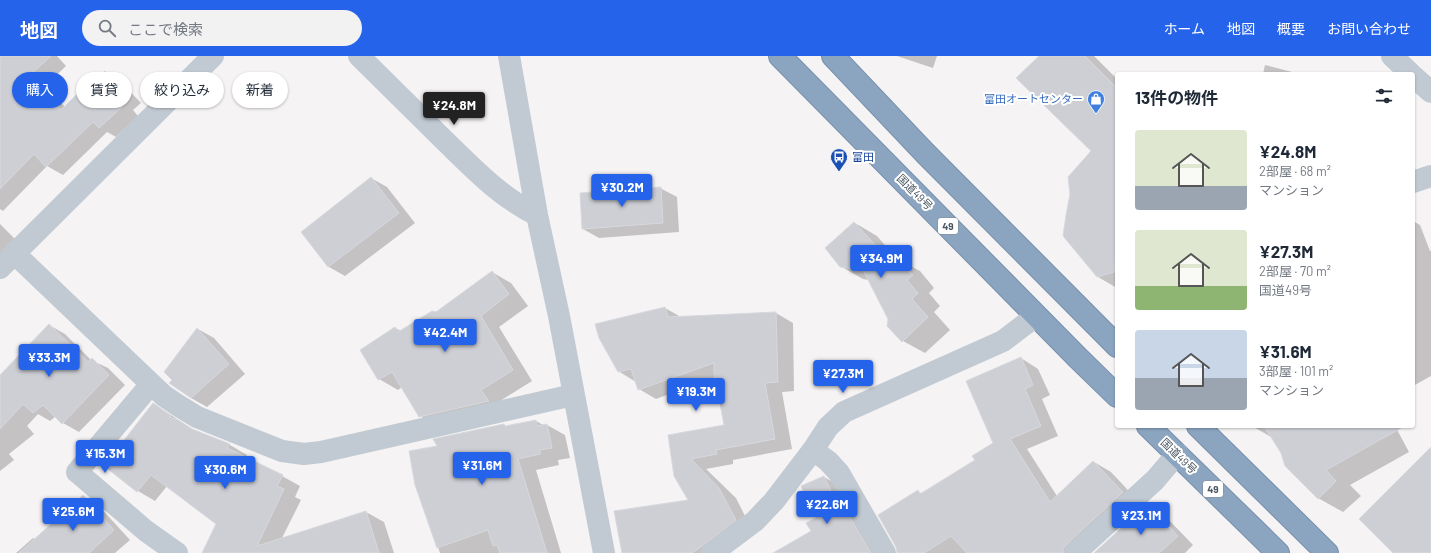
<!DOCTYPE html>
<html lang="ja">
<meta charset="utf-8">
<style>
:root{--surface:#fff;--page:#f2f2f3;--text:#1f2937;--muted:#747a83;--accent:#2563eb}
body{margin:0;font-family:Barlow,"Noto Sans JP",sans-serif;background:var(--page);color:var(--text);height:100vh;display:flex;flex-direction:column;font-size:15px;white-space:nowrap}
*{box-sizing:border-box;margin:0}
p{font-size:13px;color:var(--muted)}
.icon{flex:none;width:22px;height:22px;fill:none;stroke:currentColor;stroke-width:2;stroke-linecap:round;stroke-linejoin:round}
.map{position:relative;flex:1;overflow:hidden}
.side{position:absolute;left:1115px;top:16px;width:300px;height:356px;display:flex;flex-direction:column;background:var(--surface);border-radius:4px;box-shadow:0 1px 3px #0004}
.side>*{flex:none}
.top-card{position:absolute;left:12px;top:16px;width:380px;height:36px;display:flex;gap:8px}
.price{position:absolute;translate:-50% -34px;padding:0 9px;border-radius:4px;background:var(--accent);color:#fff;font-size:13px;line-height:26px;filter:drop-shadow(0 1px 2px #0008)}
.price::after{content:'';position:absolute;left:50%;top:24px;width:12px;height:9px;margin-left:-6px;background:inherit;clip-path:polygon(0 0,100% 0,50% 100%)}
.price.on{background:#222;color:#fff}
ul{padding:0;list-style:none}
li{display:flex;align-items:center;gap:12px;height:100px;padding:0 20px}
li span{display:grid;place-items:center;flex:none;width:112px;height:80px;border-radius:4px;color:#555}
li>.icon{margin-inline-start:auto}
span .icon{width:48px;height:48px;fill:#fffc;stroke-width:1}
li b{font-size:17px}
h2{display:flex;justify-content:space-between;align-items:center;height:48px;padding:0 20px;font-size:17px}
.chip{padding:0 14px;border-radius:18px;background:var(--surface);box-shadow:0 1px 3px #0004;font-size:14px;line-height:36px}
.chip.on{background:var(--accent);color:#fff}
header{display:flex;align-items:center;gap:24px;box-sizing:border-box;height:56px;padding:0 20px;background:var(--accent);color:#fff}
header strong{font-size:19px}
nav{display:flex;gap:22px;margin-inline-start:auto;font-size:14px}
.search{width:280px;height:36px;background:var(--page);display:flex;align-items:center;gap:10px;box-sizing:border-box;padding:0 14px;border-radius:22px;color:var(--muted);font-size:15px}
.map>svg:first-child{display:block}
</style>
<header>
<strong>地図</strong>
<div class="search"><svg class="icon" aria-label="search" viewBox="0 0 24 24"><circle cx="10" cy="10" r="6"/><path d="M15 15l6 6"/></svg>ここで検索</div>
<nav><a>ホーム</a><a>地図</a><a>概要</a><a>お問い合わせ</a></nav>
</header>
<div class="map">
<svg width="1431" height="497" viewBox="0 0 1431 497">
<rect width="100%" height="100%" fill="#f5f3f3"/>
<path fill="#0003" d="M0,0h57l9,10 -21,20 20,21 18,-13 22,-22 16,10 20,21 -8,7 5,6 -22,21 -9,-5 -44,43 -16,-9 -44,45 -3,-2z
M897,0h40l-4,12z
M1041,0h53l23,23v209l-19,-11 -6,-126z
M1265,9l27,7 4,2h-33z
M371,122l16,9 28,36 -70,53 -16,-9 -27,-35z
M660,132l17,9 2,35 -80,6 -16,-9z
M1413,165l7,4 10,26h1v125l-18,10z
M855,167l22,13 20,23 23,12 14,17 -5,5 11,13 -6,6 16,18 -25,23 -22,-12 -14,-23 -20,-38 -6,-1 -23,-13z
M0,168l15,15 -15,16z
M492,216l19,11 17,23 -29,21 33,54 -32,20 -61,26 -19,-11 -18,-29 -4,3 -19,-11 16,-51 6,3 35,-17z
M665,252l16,9 95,-4 17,10 1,68 -12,1 10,57 -59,11v4l-27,5 30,29 16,32 -30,23h-99l66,-52 -20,-65 56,-10 -9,-49 -60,22 -17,-10 -3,-7 -18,-11z
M49,269l16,9 26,26 17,8 17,17 -46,47 -16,-9 -7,-7 -6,5 -12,-7 -11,12 7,8 -25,20 5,6 -14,11v-95z
M198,273l16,9 31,36 -38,33 -16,-9 -18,-18z
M1021,302l17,11 12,26 -8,4 16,37 -31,13 30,47 37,-34 17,10 29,31 -65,50h-176l19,-62 4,3 54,-34 18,-17z
M154,348l17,11 22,15 37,15 17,10 -2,3 37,18 18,10 -5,11 6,3 -19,38 84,-26 18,10 10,31h-191l14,-29 -50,-38 -12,15 -17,-10 -32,-25z
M536,365l7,4h4l18,10 5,23 -12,2 1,5 -23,5 25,83h-121l-24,-69 23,-37 64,-22 5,2z
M1252,370h143l14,26 -59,33 11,11 -18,16 -25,-14 -47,-61z
M824,421l18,10 40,66h-106l37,-21 4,-14z
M83,440l16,10 31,34 -15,13h-99l17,-15 3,2z
M1152,454l16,9 25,26 -8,8h-85l40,-41 6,3z"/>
<path fill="#cdcfd5" stroke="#d7d9de" d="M0,0h51l-22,20 32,34 19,-19 2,2 23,-22 21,22 -8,7 5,6 -24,22 -6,-6 -47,45 -12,-13 -34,35z
M1039,0h46l32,32v159l-3,25 -17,5 -34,-41 3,-21 4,-21 -2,-17 23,-26 -75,-73z
M371,121l28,36 -71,54 -27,-35z
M661,131l2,36 -81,6 -2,-36z
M854,166l37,40 7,-5 15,18 -6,5 11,13 -6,6 16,18 -26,25 -15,-16 1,-7 -25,-49 -23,-3 -15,-19z
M492,215l17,23 -28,22 32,54 -32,20 8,11 -70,16 -27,-45 -14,8 -18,-30 35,-23 3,5 34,-21 4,1z
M665,251l3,10 108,-5 2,70 -13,1 10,56 -59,11 1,4 -26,5 28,29 17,32 -34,26 -10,7h-70l-8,-42 74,-11 -14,-24 -6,-41 56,-10 -10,-53v-9l-76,27 -7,-21 -13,3 -19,-34 -4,-14z
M49,268l39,38 4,-4 17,17 -47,49 -19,-19 -10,8 -10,-9 -23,25v-54z
M197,272l32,36 -38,34 -22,-15 3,-3 -8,-8z
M1021,301l12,28 -8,4 16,37 -31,13 40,63 43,-41 30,31 -56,52 -4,5v4h-96l-16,-17 -27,17h-27l-1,-6 -18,-32 40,-25 2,4 55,-34 -3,-4 21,-13 -27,-62z
M153,347l18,13 -2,1 9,3 14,9 38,15 -3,4 56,27 -6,11 7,3 -27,57 109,-35 13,42h-177l14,-29 -65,-49 -14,17 -33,-26z
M536,364l1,6 10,-2 5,24 -12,2v4l-22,5 29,94h-47l-3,-8 -4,1 -5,-16 -51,18 -22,-63 -6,-34 28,-5 -4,-7 71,-15 1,2z
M1264,370h141l-79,44 10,11 -18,18 -33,-33 -4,-13z
M1431,391v106h-38l-34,-34z
M824,420l12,26 4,-2 31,53h-98l38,-22 -5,-8 10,-5 -15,-32z
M83,439l31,35 -25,23h-70z
M1152,452l26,28 -19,17h-65l46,-42 4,4z"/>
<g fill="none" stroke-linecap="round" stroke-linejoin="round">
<g stroke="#7690ad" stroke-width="24">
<path id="highway" d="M780,0l298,302 39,38
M833,0l92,97 192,193
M1148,370l130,127
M1198,370l129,127"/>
</g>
<path stroke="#c1cad2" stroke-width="22" d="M359,0c28,28 57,56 85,84 29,28 57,58 93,75
M509,0l28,159 22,101 45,237
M1392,0l19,18
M1413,20l18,16
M1413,126l18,-6
M14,197l131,125 19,18 15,10 18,11 85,34 22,3 17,-2 252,-57
M0,212l213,-212
M151,328l-74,88 69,59 31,22
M813,394l15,11 11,12 46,80
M712,497l43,-32 19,-20 39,-51 15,-23 16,-15 159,-71 33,-25
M1075,497l80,-73 22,-26"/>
<use href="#highway" stroke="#8ba5c1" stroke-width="22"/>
</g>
<defs>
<g id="shop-pin" transform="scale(0.9)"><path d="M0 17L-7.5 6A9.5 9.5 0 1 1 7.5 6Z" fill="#3f7fe0" stroke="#fff"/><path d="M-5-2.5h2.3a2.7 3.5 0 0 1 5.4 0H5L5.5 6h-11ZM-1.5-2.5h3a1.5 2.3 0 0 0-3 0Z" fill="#fff"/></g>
<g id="bus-pin" transform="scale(0.9)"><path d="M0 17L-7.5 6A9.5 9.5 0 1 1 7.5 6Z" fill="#1a4fb4" stroke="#fff"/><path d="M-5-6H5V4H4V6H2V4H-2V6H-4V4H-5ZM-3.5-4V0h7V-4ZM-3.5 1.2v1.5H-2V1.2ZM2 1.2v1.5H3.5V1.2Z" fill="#fff"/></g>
</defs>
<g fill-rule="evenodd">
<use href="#shop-pin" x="1096" y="43"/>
<use href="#bus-pin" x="839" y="101"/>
</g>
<g text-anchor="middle" stroke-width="4" stroke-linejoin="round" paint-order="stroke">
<g fill="#fff" stroke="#808990" stroke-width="1">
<rect x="938" y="162" width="20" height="16" rx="3"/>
<rect x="1203" y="425" width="20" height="16" rx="3"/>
</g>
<g font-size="10" font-weight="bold" fill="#4a5661">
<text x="948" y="174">49</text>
<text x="1213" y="437">49</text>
</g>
<g font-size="11" fill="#366cbe" stroke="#fff" text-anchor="end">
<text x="1083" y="47">富田オートセンター</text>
</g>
<g font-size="11" fill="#164399" stroke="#fff" text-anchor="start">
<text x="852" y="105">富田</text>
</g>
<g font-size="11" fill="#4a5661" stroke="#fff">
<text transform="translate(915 136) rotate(45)" y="4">国道49号</text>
<text transform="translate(1179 400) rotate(44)" y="4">国道49号</text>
</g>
</g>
</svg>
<b class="price on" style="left:454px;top:70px">¥24.8M</b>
<b class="price" style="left:622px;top:152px">¥30.2M</b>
<b class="price" style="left:881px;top:223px">¥34.9M</b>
<b class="price" style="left:445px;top:297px">¥42.4M</b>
<b class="price" style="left:49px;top:322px">¥33.3M</b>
<b class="price" style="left:843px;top:338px">¥27.3M</b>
<b class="price" style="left:696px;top:356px">¥19.3M</b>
<b class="price" style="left:105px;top:418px">¥15.3M</b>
<b class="price" style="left:482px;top:430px">¥31.6M</b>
<b class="price" style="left:225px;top:434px">¥30.6M</b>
<b class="price" style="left:827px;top:469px">¥22.6M</b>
<b class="price" style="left:73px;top:476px">¥25.6M</b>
<b class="price" style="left:1141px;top:480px">¥23.1M</b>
<div class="top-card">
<a class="chip on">購入</a>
<a class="chip">賃貸</a>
<a class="chip">絞り込み</a>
<a class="chip">新着</a>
</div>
<section class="side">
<h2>13件の物件<svg class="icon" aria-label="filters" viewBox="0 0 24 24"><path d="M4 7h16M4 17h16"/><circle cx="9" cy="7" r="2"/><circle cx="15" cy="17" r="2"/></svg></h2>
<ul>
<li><span style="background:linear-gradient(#dfe7d0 70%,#9aa5b1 0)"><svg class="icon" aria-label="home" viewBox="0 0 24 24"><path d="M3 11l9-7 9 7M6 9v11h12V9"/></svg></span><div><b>¥24.8M</b><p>2部屋 · 68 m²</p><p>マンション</p></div></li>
<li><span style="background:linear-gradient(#dfe7d0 70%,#8fb573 0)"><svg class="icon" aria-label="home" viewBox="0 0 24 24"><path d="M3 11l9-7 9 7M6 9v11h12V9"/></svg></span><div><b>¥27.3M</b><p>2部屋 · 70 m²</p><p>国道49号</p></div></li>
<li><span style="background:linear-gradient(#c9d6e8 60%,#9aa5b1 0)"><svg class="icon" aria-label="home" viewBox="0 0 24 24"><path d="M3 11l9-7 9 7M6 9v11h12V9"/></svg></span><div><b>¥31.6M</b><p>3部屋 · 101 m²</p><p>マンション</p></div></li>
</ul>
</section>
</div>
